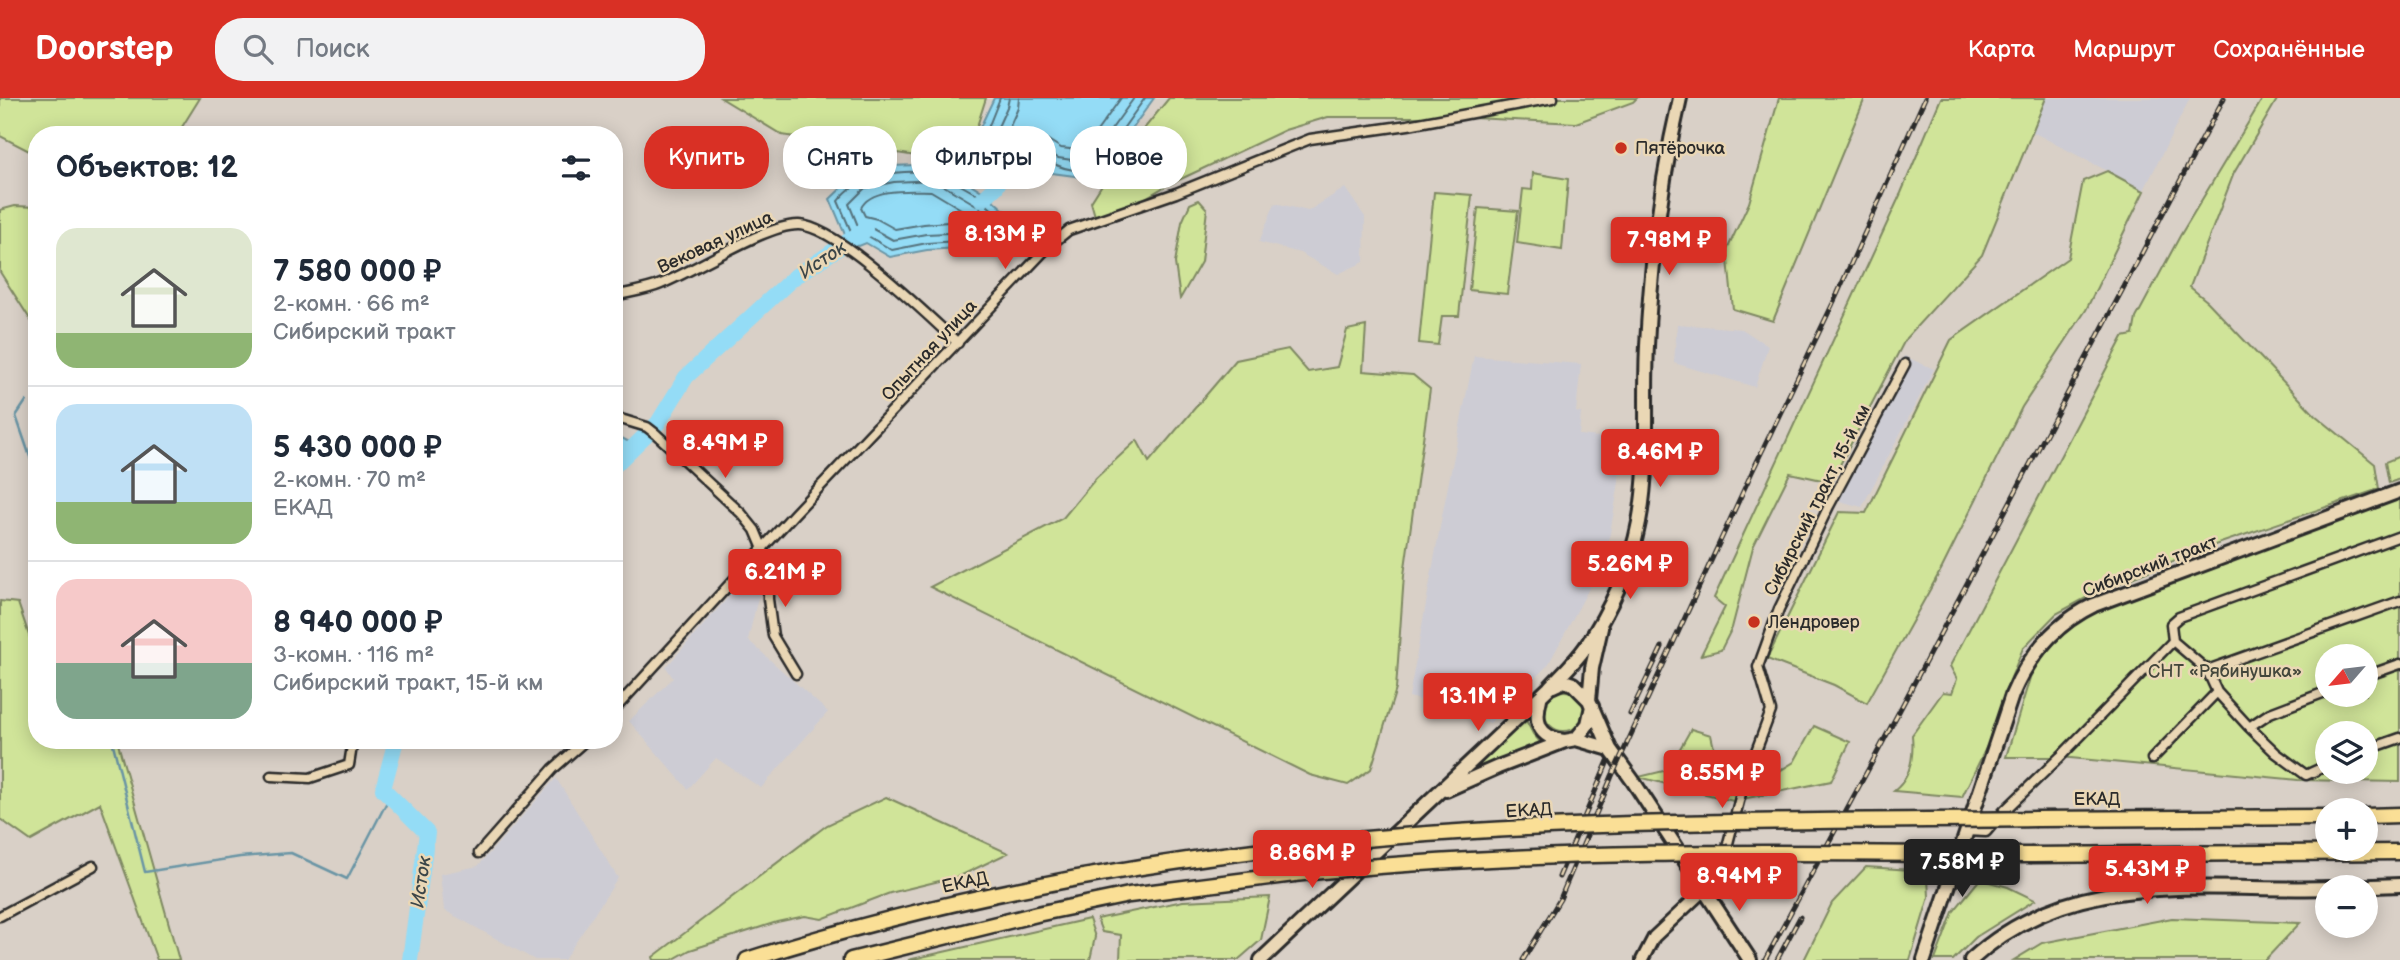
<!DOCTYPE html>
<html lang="ru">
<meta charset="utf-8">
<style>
:root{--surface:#fff;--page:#f2f2f3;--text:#1f2937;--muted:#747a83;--line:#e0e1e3;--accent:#d93025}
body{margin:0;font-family:"Balsamiq Sans",sans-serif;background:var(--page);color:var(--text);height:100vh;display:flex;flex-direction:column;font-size:26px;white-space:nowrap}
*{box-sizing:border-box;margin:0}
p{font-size:23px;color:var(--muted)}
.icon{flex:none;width:38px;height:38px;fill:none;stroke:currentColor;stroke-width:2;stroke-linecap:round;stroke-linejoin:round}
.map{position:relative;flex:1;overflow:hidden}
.side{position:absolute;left:28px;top:28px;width:595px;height:623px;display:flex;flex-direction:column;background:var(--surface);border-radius:28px;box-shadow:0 4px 18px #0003}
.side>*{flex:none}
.top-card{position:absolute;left:644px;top:28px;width:665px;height:63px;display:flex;gap:14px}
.needle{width:46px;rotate:242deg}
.fabs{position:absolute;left:2315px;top:546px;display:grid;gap:14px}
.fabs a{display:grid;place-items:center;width:63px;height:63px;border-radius:50%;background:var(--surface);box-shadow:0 4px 18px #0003;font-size:35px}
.price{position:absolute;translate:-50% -60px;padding:0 16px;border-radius:7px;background:var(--accent);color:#fff;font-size:23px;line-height:46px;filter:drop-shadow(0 2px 4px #0008)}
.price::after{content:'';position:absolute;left:50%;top:42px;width:21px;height:16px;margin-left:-10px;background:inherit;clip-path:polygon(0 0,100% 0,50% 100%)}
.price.active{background:#222;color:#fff}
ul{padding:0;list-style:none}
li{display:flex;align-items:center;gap:21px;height:175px;padding:0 28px}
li+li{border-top:2px solid var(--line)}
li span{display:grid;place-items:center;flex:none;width:196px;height:140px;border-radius:21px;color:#555}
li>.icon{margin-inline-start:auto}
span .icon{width:84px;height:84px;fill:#fffc;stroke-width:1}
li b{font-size:30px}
h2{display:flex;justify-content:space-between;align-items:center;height:84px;padding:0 28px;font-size:30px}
.pill{padding:0 24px;border-radius:28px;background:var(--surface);box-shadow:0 4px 18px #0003;font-size:24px;line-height:63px}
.pill.active{background:var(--accent);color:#fff}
header{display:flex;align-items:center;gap:42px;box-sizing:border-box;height:98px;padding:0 35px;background:var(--accent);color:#fff}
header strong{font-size:33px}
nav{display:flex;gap:38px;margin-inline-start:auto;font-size:24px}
.search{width:490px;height:63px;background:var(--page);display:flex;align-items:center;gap:18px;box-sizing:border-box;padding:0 24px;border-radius:28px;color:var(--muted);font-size:26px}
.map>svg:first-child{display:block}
</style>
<header>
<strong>Doorstep</strong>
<div class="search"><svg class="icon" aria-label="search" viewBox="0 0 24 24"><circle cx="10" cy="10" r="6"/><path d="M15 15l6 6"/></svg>Поиск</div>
<nav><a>Карта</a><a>Маршрут</a><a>Сохранённые</a></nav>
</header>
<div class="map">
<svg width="2400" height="862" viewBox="0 0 2400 862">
<rect width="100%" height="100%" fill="#d9d0c7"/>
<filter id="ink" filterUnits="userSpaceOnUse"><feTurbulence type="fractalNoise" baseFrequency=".0143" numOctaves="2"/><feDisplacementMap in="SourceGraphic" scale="14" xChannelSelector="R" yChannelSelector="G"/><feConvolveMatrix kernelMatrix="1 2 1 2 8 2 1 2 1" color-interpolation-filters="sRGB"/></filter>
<g filter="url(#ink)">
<path fill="#cdccd4" d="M2008,0h182l-46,92 -144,-75z
M1345,90l20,29 -1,45 -26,12 -38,-21 -41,-11 16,-39 33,8z
M1677,226l65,5 26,17 -13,41 -81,-24z
M1474,258l107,8 -5,48 5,1 -2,22 41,4 -1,43 -11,63 -6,19 -54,101 -58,58 -55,-22 -15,-1 -11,-3 33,-181z
M1904,258l30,13 -72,138 -34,-9z
M756,468l7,10 -15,64 80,72 -67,76 -45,-30 -28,31 -59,-68 44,-43 -7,-11z
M556,680l62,100 -54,82h-29l-91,-50 -4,-36 38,-8z"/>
<path fill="#d0e499" stroke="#7e8862" stroke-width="2" fill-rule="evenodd" d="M0,0h200l-23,37h-140v20l-37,-19z
M721,0h265l-13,41 -57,17 -134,-21z
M1169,0h468l-4,4 -57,21 -124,-6h-124l-43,13 -119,56 -31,18 -40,12 -4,-14 22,-35z
M1779,0h86l-92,223 -40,-12 -6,-59 22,-47z
M1941,0h105l-64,157 -76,83 -75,144 -41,-9 -37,74 -21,81 -11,22 -20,5 24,-48 -11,-9 187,-405z
M2263,0h15l-44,75 -44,114 18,15 107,113 60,49 4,25 -179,61 -105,43 -39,21 -33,34 -19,47 -14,45 -28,57 -68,-6c17,-13 20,-34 18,-56l31,-43 9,1 5,-14 -7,-13 173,-329 10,-2 3,-17 44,-82z
M2107,73l37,20 -58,119 -64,97 -80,161 -75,135 -33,-18 -67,-26 72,-147 27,1 85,-173 117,-82 15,-77z
M1533,75l35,6 -6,71 -45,-7 6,-54 9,1z
M1434,94l38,3 -13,121h-17l-4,29 -19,-2z
M1199,102l8,9 -6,53 -21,37 -5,-36 7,-41 8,-18z
M15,108l22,1v123l-37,-58v-62z
M1478,110l40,3 -11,83 -38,-4z
M1366,228l-3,45 50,4 17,14 -26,186 -8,114 -25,80 -23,16 -38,-10 -380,-188 133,-69 33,-40 41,-38 12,22 87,-102 52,-11 20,23 29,-5 10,-37z
M2400,358v23l-11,4 -4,-21z
M2400,400v284l-102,-2 -238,-23h-54l30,-99 28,-28 26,-18zM2328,558h38v39h-38zM2328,635h38v39h-38z
M0,503l18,2 19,56v81h80l62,220h-22l-57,-157 -69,38 -31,-22z
M1544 613a20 20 0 1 1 40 0a20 20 0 1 1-40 0Z
M1526,622l7,14 8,9 -74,31z
M1814,628l36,16 -19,39 -98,20 -94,-24 29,-7 23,-41 20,6c6,26 8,44 31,59l52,-32z
M886,699l122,56 -48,23 -70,17 -68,26 -17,-3 -28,6 -87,28 -18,10h-18l-1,-3 174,-132z
M1866,769l46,3 16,8 1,19 -19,63h-106l28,-57z
M1980,781l28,8 27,13 -59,37 -23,23h-18l18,-48z
M1270,799l-9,43 -23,20h-118l1,-25 -19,-3 -5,-13 86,-18z
M2172,820l128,5 -35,37h-251l28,-17z
M1089,821l6,18 -5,23h-182z"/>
<path fill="#94dcf6" stroke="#6a95a5" stroke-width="2" d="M994,0h160l-47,65 -11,8 -14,6 -30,-4 -22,-15 -22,16 -7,-7 2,-10 -27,-21z
M939,66l43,27 11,-5 6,4 -6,10 23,21 1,13 -43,13 -47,3 -37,7 -24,-14 -7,3 -11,-4 -18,-43 27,-26 35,-7z
M614,336l25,13 -25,29z"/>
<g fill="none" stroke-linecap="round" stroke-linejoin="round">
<path stroke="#55727c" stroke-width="2" d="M1000,0l-14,35 22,19 3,9 4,1 10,-9 6,-1c27,13 42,29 71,6l43,-60
M1009,0l-2,9 -10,22 1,4 18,14 17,-4 25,15 21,3 9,-3 7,-6 39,-54
M1019,0l-1,10 -8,18 7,8 20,-1 24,15 18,2 8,-5 34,-47
M936,73l49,28 3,7 20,17v5l-35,12 -46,3 -35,7 -24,-14 -10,2 -5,-2 -15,-35c26,-33 59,-28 98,-30z
M934,82l44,26 15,14v4l-22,8 -45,2 -33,6 -20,-11 -15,-3 -9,-22 16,-16 29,-6z
M931,93l40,24 1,5 -48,4 -29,5 -18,-10 -12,-3 -4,-8c10,-21 50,-17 70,-17z"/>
<path stroke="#6a95a5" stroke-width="2.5" d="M26,303l-10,15 21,61
M112,642l33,132 95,-15 51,-4 56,26 43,-83"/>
<path stroke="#94dcf6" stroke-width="16" d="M982,102l14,-13 19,-34
M614,368l44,-43 28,-46 107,-99 72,-48
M396,642l-13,49 44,44 -17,127"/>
<g stroke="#2b2b2b" stroke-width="13">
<path id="minor" d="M614,198c16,-4 33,-6 47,-12 34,-13 105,-60 138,-59 38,1 129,91 159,118
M614,319l33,10 9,7 86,80 13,16 8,19 5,22v28l5,37 23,38
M2207,572l193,-69
M2366,578l34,-12
M614,612l181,-197 253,-266 21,-17 107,-37 134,-54 98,-14 145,-27
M2249,629l21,-14 58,-22
M2366,652l34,-12
M2152,661l65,-67
M2328,667l-22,10 -30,-22 -27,-26 -32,-35 -10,-22 -34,-29 -2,-17 8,-7 221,-81
M271,678l39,2 39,-13 4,-25
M1966,733l20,1 18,-21 56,-54 113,-116
M479,755l74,-84 33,-29
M1704,792l17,-20 22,-84 28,-75 -13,-44 21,-58 50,-103 76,-142
M0,818l93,-50"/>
</g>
<g stroke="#2b2b2b" stroke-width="16">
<path id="tertiary" d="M1642,862l12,-23 50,-47"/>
</g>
<g stroke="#2b2b2b" stroke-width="18">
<path id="secondary" d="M1553,588l11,-5 9,3 16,16 21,49 23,32 117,179
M1540,601c-6,23 -2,38 24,42
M1589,602l3,-32 9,-40
M1576,641l12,-15 4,-18
M1446,692l52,-23 67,-26 11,-2 34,10
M2347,789l53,-2
M1261,862l288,-272c12,-13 26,-26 36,-40 25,-37 46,-82 54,-126 11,-58 5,-118 8,-176 4,-83 14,-167 33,-248
M1924,862l88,-265c17,-40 42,-71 82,-90l306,-114
M1971,862c102,-94 231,-68 357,-72"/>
</g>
<g stroke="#2b2b2b" stroke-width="19">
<path id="trunk" d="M2366,718l34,-1
M2036,721l292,-2
M2032,757l368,-3
M747,862c173,-55 351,-91 531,-112
M851,862l186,-46 92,-19 165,-21"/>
</g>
<use href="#minor" stroke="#ead7b5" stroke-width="8"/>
<use href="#tertiary" stroke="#ead7b5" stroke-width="10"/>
<use href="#secondary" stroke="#ead7b5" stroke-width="12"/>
<use href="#trunk" stroke="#fadf96" stroke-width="14"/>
<g stroke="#2b2b2b" stroke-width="5">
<path id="rail" d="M1630,616l32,-67
M1559,779l49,-116
M1523,862l37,-61 52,-123 140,-304 84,-175 89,-199
M1765,862l111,-205 348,-657
M1777,862l23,-43"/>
</g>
<use href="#rail" stroke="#ead7b5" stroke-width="2.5" stroke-dasharray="8" stroke-linecap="butt"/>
<g stroke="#2b2b2b" stroke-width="19" stroke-linecap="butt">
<path id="trunk-bridge" d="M1278,750c251,-30 505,-26 758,-29
M1294,776c245,-26 492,-22 738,-19"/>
</g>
<use href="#trunk-bridge" stroke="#fadf96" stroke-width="14"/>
</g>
</g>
<g fill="#c8321e" stroke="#ead7b5" stroke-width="2.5">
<circle cx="1621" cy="50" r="7"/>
<circle cx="1754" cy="524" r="7"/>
</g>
<g text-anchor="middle" stroke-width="5" stroke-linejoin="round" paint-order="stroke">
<g font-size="18" fill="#2b2b2b" stroke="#ead7b5" text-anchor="start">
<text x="1635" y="56">Пятёрочка</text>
<text x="1768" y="530">Лендровер</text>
</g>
<g font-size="18" fill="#2b2b2b" stroke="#ead7b5">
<text transform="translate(715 144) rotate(-25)" y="6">Вековая улица</text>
<text transform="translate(929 252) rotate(-47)" y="6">Опытная улица</text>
<text transform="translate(1817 402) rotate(-63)" y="6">Сибирский тракт, 15-й км</text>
<text transform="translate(2150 468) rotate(-21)" y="6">Сибирский тракт</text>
<text x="2097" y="707">ЕКАД</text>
<text transform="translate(1529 712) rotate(-3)" y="6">ЕКАД</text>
<text transform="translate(965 784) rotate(-12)" y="6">ЕКАД</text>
</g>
<g font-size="18" fill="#44473c" stroke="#ead7b5">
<text x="2225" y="579">СНТ «Рябинушка»</text>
</g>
<g font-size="19" font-style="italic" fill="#3b4649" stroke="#ead7b5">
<text transform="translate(822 161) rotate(-34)" y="7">Исток</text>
<text transform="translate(420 784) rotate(-82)" y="7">Исток</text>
</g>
</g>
</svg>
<div class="fabs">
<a><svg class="needle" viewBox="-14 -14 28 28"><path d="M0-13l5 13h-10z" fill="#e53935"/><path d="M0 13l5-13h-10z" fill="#747a83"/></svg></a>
<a><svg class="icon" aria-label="layers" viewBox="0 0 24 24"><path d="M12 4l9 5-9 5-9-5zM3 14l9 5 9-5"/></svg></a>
<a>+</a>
<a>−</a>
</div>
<b class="price" style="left:1005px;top:173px">8.13M ₽</b>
<b class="price" style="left:1669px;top:179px">7.98M ₽</b>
<b class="price" style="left:725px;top:382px">8.49M ₽</b>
<b class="price" style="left:1660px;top:391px">8.46M ₽</b>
<b class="price" style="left:1630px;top:503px">5.26M ₽</b>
<b class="price" style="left:785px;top:511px">6.21M ₽</b>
<b class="price" style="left:1478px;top:635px">13.1M ₽</b>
<b class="price" style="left:1722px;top:712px">8.55M ₽</b>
<b class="price" style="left:1312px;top:792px">8.86M ₽</b>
<b class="price active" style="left:1962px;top:801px">7.58M ₽</b>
<b class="price" style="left:2147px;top:808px">5.43M ₽</b>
<b class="price" style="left:1739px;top:815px">8.94M ₽</b>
<div class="top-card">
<a class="pill active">Купить</a>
<a class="pill">Снять</a>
<a class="pill">Фильтры</a>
<a class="pill">Новое</a>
</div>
<section class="side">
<h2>Объектов: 12<svg class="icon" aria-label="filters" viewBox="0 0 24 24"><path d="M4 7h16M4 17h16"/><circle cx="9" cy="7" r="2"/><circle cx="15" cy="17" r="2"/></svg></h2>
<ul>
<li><span style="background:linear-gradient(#dfe7d0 75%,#8fb573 0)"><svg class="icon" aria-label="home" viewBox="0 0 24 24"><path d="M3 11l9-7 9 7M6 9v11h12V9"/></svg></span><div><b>7 580 000 ₽</b><p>2-комн. · 66 m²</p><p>Сибирский тракт</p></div></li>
<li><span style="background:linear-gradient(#bfe0f5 70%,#8fb573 0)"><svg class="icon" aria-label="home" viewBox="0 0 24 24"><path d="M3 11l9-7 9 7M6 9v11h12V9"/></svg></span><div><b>5 430 000 ₽</b><p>2-комн. · 70 m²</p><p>ЕКАД</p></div></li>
<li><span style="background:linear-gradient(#f6c9c9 60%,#7fa58c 0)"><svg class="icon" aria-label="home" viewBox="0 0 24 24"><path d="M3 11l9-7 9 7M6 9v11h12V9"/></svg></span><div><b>8 940 000 ₽</b><p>3-комн. · 116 m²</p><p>Сибирский тракт, 15-й км</p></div></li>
</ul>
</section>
</div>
